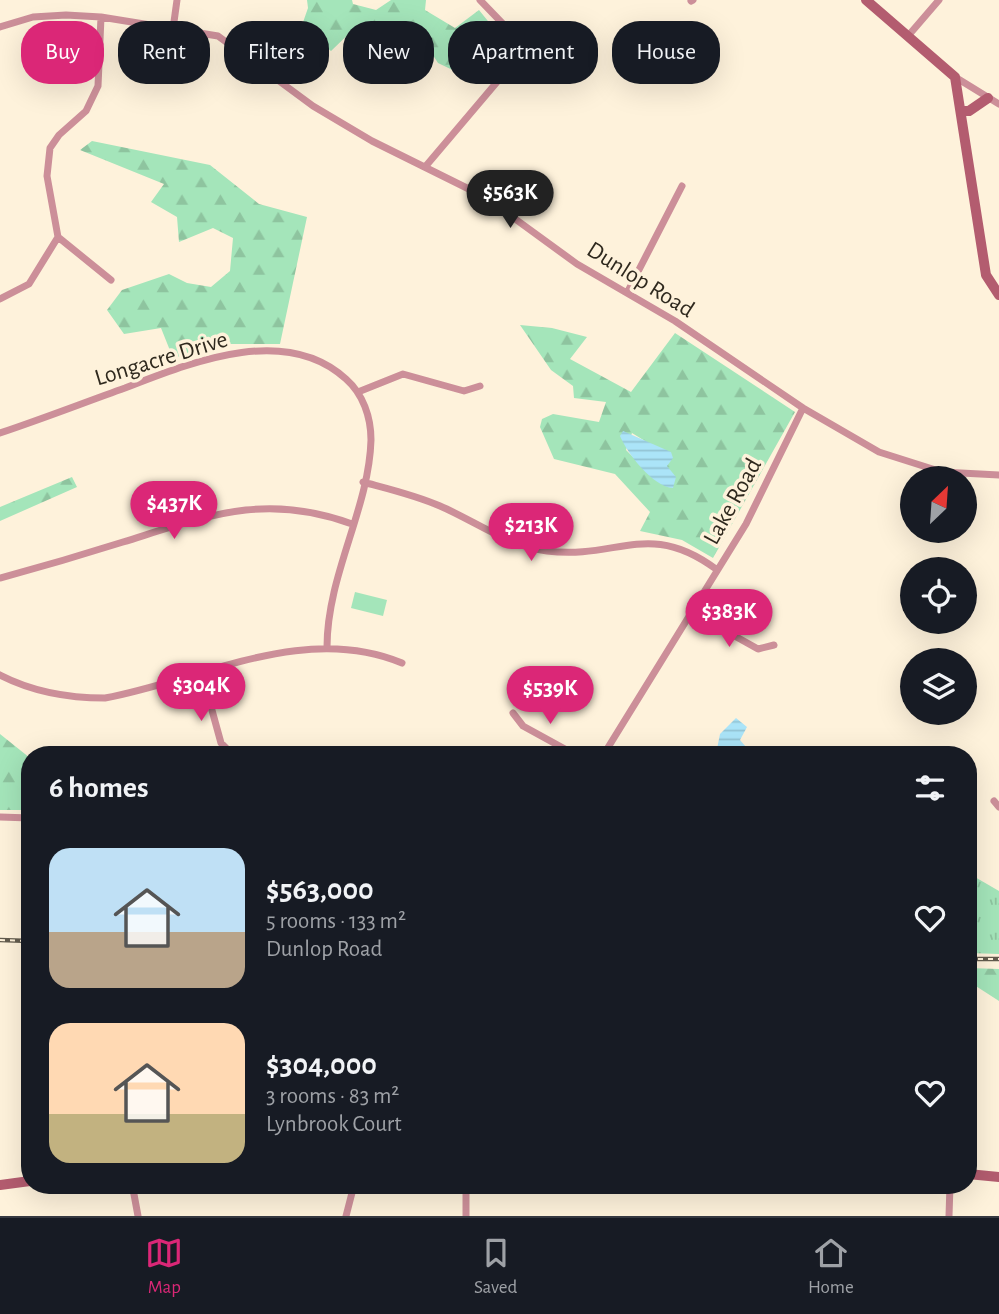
<!DOCTYPE html>
<meta charset="utf-8">
<style>
:root{--surface:#171b24;--page:#242831;--text:#f1f3f6;--muted:#9ea1a6;--line:#363941;--accent:#db2777}
body{margin:0;font-family:"Alegreya Sans",sans-serif;background:var(--page);color:var(--text);height:100vh;display:flex;flex-direction:column;font-size:26px;white-space:nowrap}
*{box-sizing:border-box;margin:0}
p{font-size:23px;color:var(--muted)}
.icon{flex:none;width:38px;height:38px;fill:none;stroke:currentColor;stroke-width:2;stroke-linecap:round;stroke-linejoin:round}
.map{position:relative;flex:1;overflow:hidden}
.side{position:absolute;left:21px;top:746px;width:956px;height:448px;display:flex;flex-direction:column;background:var(--surface);border-radius:28px;box-shadow:0 7px 28px #0002}
.side>*{flex:none}
.guide{position:absolute;left:21px;top:21px;width:957px;height:63px;display:flex;gap:14px}
.needle{width:46px;rotate:25deg}
.controls{position:absolute;left:900px;top:466px;display:grid;gap:14px}
.controls a{display:grid;place-items:center;width:77px;height:77px;border-radius:50%;background:var(--surface);box-shadow:0 7px 28px #0002;font-size:35px}
.price{position:absolute;translate:-50% -60px;padding:0 16px;border-radius:24px;background:var(--accent);color:#fff;font-size:23px;line-height:46px;filter:drop-shadow(0 2px 4px #0008)}
.price::after{content:'';position:absolute;left:50%;top:42px;width:21px;height:16px;margin-left:-10px;background:inherit;clip-path:polygon(0 0,100% 0,50% 100%)}
.price.selected{background:#222;color:#fff}
ul{padding:0;list-style:none}
li{display:flex;align-items:center;gap:21px;height:175px;padding:0 28px}
li span{display:grid;place-items:center;flex:none;width:196px;height:140px;border-radius:21px;color:#555}
li>.icon{margin-inline-start:auto}
span .icon{width:84px;height:84px;fill:#fffc;stroke-width:1}
li b{font-size:30px}
h2{display:flex;justify-content:space-between;align-items:center;height:84px;padding:0 28px;font-size:30px}
.tag{padding:0 24px;border-radius:28px;background:var(--surface);box-shadow:0 7px 28px #0002;font-size:24px;line-height:63px}
.tag.selected{background:var(--accent);color:#fff}
.menu{display:flex;justify-content:space-around;align-items:center;height:98px;border-top:2px solid var(--line);background:var(--surface);font-size:19px;color:var(--muted)}
.menu a{display:grid;justify-items:center;gap:4px}
.menu .selected{color:var(--accent)}
.map>svg:first-child{display:block}
</style>
<div class="map">
<svg width="999" height="1216" viewBox="0 0 999 1216">
<defs>
<pattern id="grass-tufts" width="24" height="20" patternUnits="userSpaceOnUse" patternTransform="scale(1.75)"><rect width="24" height="20" fill="#a4e5ba"/><path d="M3 7l-1-3M5 7V3M7 7l1-3M15 17l-1-3M17 17v-4M19 17l1-3" fill="none" stroke="#8ec49f"/></pattern>
<pattern id="forest-firs" width="22" height="20" patternUnits="userSpaceOnUse" patternTransform="scale(1.75)"><rect width="22" height="20" fill="#a4e5ba"/><path d="M5 1l3.5 6h-7zM16 11l3.5 6h-7z" fill="#8ec49f"/></pattern>
<pattern id="water-rules" width="6" height="5" patternUnits="userSpaceOnUse" patternTransform="scale(1.75)"><rect width="6" height="5" fill="#abe4f8"/><path d="M0 2.5h6" fill="none" stroke="#93c4d4"/></pattern>
</defs>
<rect width="100%" height="100%" fill="#fef2db"/>
<path fill="url(#grass-tufts)" d="M968,873l31,18v63l-31,-1z"/>
<path fill="url(#forest-firs)" fill-rule="evenodd" d="M307,0h45l1,4 23,6 15,-10h35l-1,10 30,18 24,-18 17,21 -35,43 -23,-11 -11,-17 -30,2 -13,-14 -26,-9 -27,26 -30,-23 7,-20z
M92,141l118,24 49,39 48,13 -27,127h-55l-52,14 -12,-30 -37,6 -17,-24 15,-20 47,-16 18,9 24,4 19,-16 3,-33 -20,-10 -34,14 -2,-25 -26,-15 13,-18 -84,-34z
M520,325l32,3 35,9 -17,22 61,33 44,-59 120,79 -82,146 -31,-18 -42,-9 10,-19 -35,-38 -61,-15 -14,-32 2,-8 11,-5 46,8 7,-20 -32,-4 -1,-12 -22,-16zM632,433l21,13 14,17 -1,3 -20,4 -20,-20z
M72,477l5,10 -77,34v-14z
M0,734l30,24v52h-30z
M968,968l31,1v32l-31,-20z"/>
<path fill="#a4e5ba" d="M355,592l32,8 -4,16 -32,-8z"/>
<path fill="url(#water-rules)" d="M623,431l48,21 2,6 -6,8 9,11 -3,11c-20,-1 -46,-35 -53,-52z
M736,718l11,9 -7,13 12,14h-36l4,-20z"/>
<g fill="none" stroke-linecap="round" stroke-linejoin="round">
<path stroke="#cc8f99" stroke-width="7" d="M691,1l2,-1
M101,17l-3,69 -12,25 -27,24 -9,13 -3,28 11,61 53,43
M0,27l33,-10 33,-2 35,2 117,19 95,70 59,35 113,56 92,67 98,57 128,87 76,44 63,20 57,3
M173,29l4,-29
M908,36l31,-36
M514,49l31,-2 34,24
M955,77l44,27
M425,167l72,-85 17,-33 -9,-23 -25,-26
M627,293l55,-107
M0,299l29,-15 29,-47
M358,392l45,-18 61,17 16,-5
M0,433c42,-14 83,-30 125,-45 65,-25 160,-65 221,-9 17,15 25,38 25,61 -2,69 -44,135 -44,207
M363,482c26,7 52,13 77,24 35,15 68,40 107,45 71,9 101,-32 169,18
M0,578c41,-11 82,-23 123,-36 84,-26 142,-50 229,-18
M690,611l68,38 16,-4
M202,674l19,69 11,11
M0,675c33,17 68,23 105,23 97,-18 199,-76 297,-35
M513,713l10,13 51,28
M604,754l142,-230 57,-116
M994,801l5,6
M0,817l30,1
M133,1189l5,27
M346,1216l8,-31
M466,1216v-29
M949,1216l1,-31"/>
<path stroke="#b35c6f" stroke-width="10" d="M866,0l89,77 31,198 13,20
M961,111h8l19,-13
M968,1174l31,3
M0,1185l30,-4"/>
<g stroke="#635c4e" stroke-width="4.5">
<path id="rail" d="M0,940l30,1
M968,959h31"/>
</g>
<use href="#rail" stroke="#fef2db" stroke-width="2" stroke-dasharray="5" stroke-linecap="butt"/>
</g>
<g text-anchor="middle" stroke-width="7" stroke-linejoin="round" paint-order="stroke">
<g font-size="24" fill="#2f291e" stroke="#fef2db">
<text transform="translate(641 279) rotate(32)" y="8">Dunlop Road</text>
<text transform="translate(161 358) rotate(-17)" y="8">Longacre Drive</text>
<text transform="translate(732 501) rotate(-61)" y="8">Lake Road</text>
</g>
</g>
</svg>
<div class="controls">
<a><svg class="needle" viewBox="-14 -14 28 28"><path d="M0-13l5 13h-10z" fill="#e53935"/><path d="M0 13l5-13h-10z" fill="#9ea1a6"/></svg></a>
<a><svg class="icon" aria-label="locate" viewBox="0 0 24 24"><circle cx="12" cy="12" r="6"/><path d="M12 2v4M12 18v4M2 12h4M18 12h4"/></svg></a>
<a><svg class="icon" aria-label="layers" viewBox="0 0 24 24"><path d="M12 4l9 5-9 5-9-5zM3 14l9 5 9-5"/></svg></a>
</div>
<b class="price selected" style="left:510px;top:230px">$563K</b>
<b class="price" style="left:174px;top:541px">$437K</b>
<b class="price" style="left:531px;top:563px">$213K</b>
<b class="price" style="left:729px;top:649px">$383K</b>
<b class="price" style="left:201px;top:723px">$304K</b>
<b class="price" style="left:550px;top:726px">$539K</b>
<div class="guide">
<a class="tag selected">Buy</a>
<a class="tag">Rent</a>
<a class="tag">Filters</a>
<a class="tag">New</a>
<a class="tag">Apartment</a>
<a class="tag">House</a>
</div>
<section class="side">
<h2>6 homes<svg class="icon" aria-label="filters" viewBox="0 0 24 24"><path d="M4 7h16M4 17h16"/><circle cx="9" cy="7" r="2"/><circle cx="15" cy="17" r="2"/></svg></h2>
<ul>
<li><span style="background:linear-gradient(#bfe0f5 60%,#b9a48a 0)"><svg class="icon" aria-label="home" viewBox="0 0 24 24"><path d="M3 11l9-7 9 7M6 9v11h12V9"/></svg></span><div><b>$563,000</b><p>5 rooms · 133 m²</p><p>Dunlop Road</p></div><svg class="icon" aria-label="heart" viewBox="0 0 24 24"><path d="M12 20l-8-8c-3-5 5-10 8-4 3-6 11-1 8 4z"/></svg></li>
<li><span style="background:linear-gradient(#ffd9b3 65%,#c2b280 0)"><svg class="icon" aria-label="home" viewBox="0 0 24 24"><path d="M3 11l9-7 9 7M6 9v11h12V9"/></svg></span><div><b>$304,000</b><p>3 rooms · 83 m²</p><p>Lynbrook Court</p></div><svg class="icon" aria-label="heart" viewBox="0 0 24 24"><path d="M12 20l-8-8c-3-5 5-10 8-4 3-6 11-1 8 4z"/></svg></li>
</ul>
</section>
</div>
<nav class="menu">
<a class="selected"><svg class="icon" aria-label="map" viewBox="0 0 24 24"><path d="M3 6l6-2 6 2 6-2v14l-6 2-6-2-6 2zM9 4v14M15 6v14"/></svg>Map</a>
<a><svg class="icon" aria-label="saved" viewBox="0 0 24 24"><path d="M7 4h10v16l-5-4-5 4z"/></svg>Saved</a>
<a><svg class="icon" aria-label="home" viewBox="0 0 24 24"><path d="M3 11l9-7 9 7M6 9v11h12V9"/></svg>Home</a>
</nav>
